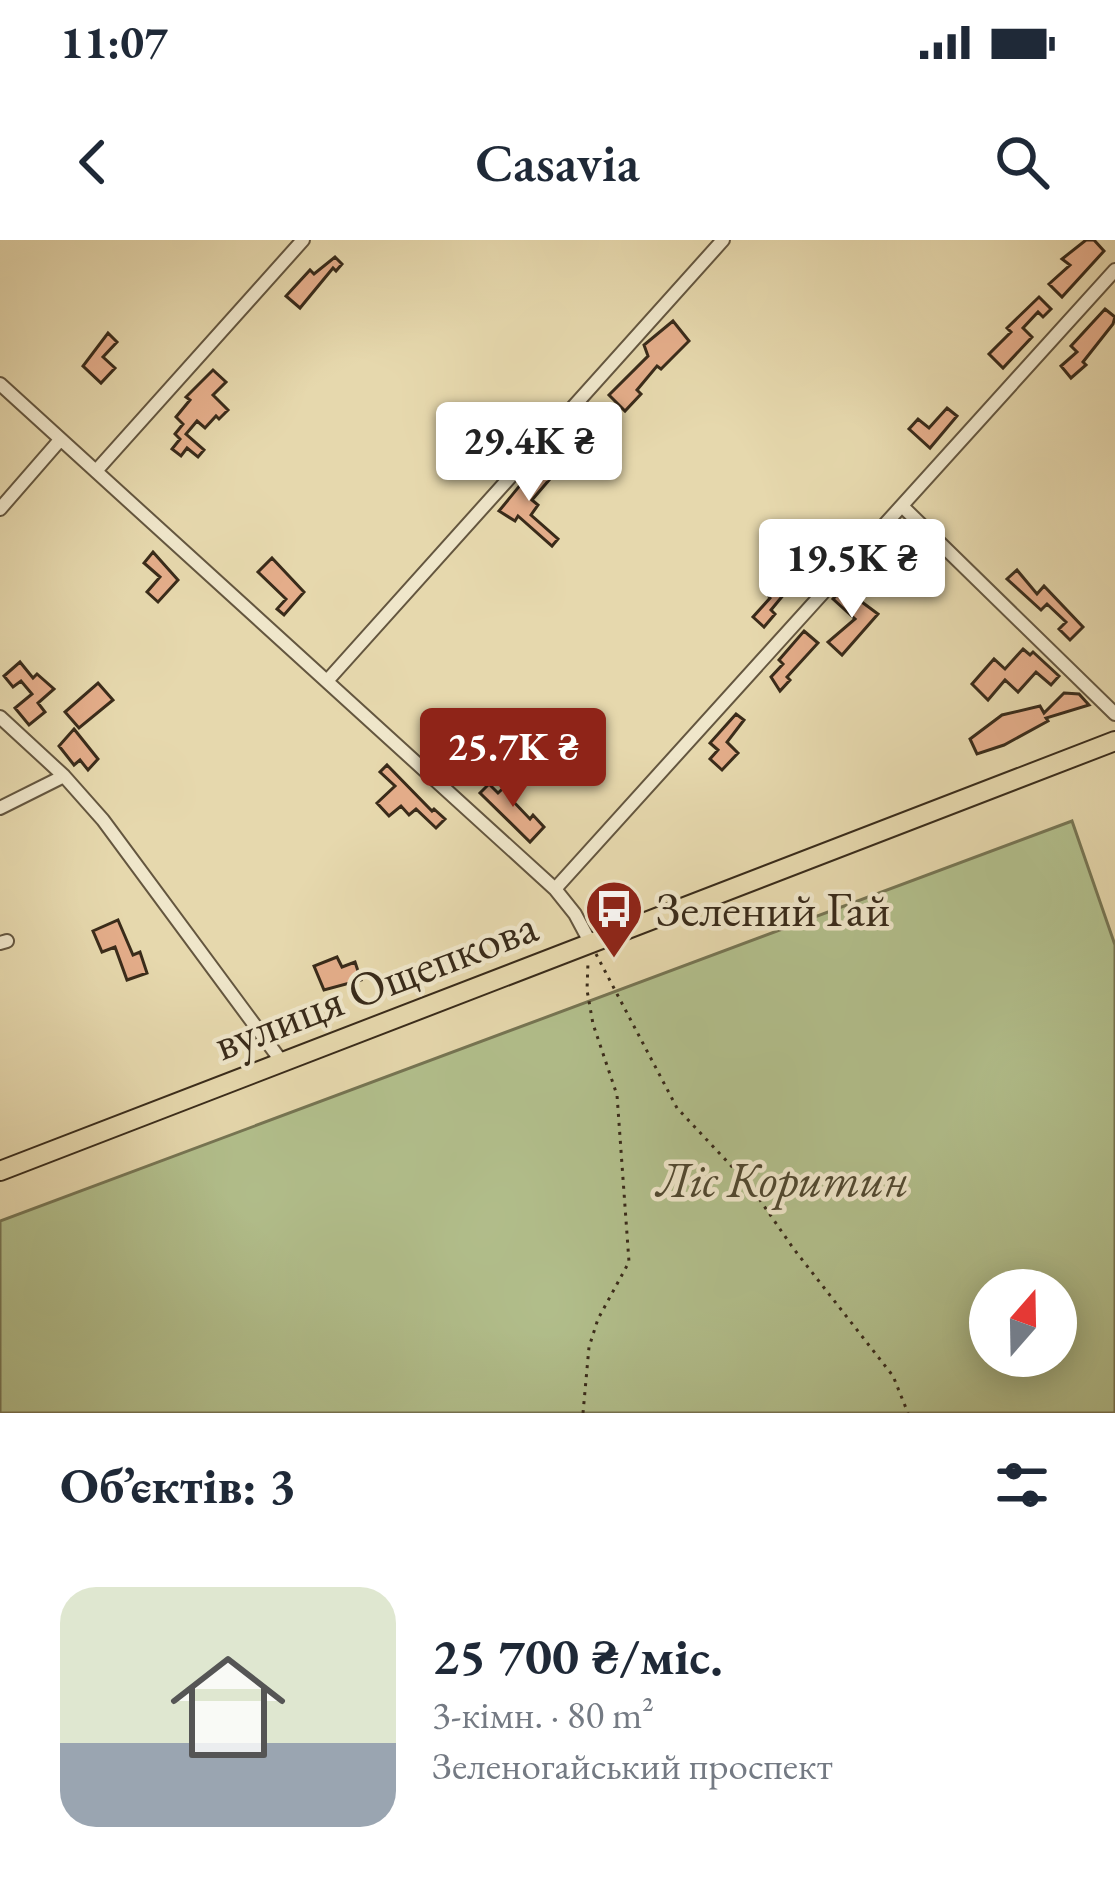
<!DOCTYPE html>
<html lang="uk">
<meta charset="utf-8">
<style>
:root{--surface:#fff;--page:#f6f6f7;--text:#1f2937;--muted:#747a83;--accent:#8f2418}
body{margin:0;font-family:"EB Garamond",serif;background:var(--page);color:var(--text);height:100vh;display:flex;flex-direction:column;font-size:45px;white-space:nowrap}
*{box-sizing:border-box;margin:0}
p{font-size:39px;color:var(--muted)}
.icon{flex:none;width:66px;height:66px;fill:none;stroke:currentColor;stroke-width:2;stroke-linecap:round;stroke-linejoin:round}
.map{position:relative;height:1173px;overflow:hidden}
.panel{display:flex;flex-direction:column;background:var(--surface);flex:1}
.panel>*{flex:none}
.needle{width:78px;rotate:20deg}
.buttons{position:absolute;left:969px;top:1029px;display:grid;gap:24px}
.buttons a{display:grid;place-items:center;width:108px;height:108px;border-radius:50%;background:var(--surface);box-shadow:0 6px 30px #0003;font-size:60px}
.price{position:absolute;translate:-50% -102px;padding:0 27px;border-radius:12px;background:#fff;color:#222;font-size:39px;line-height:78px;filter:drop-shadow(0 3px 6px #0008)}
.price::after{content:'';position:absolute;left:50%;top:72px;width:36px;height:27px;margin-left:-18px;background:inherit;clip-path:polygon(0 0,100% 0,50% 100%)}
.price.active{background:var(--accent);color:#fff}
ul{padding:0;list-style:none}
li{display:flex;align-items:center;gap:36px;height:300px;padding:0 60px}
li span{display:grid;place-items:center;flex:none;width:336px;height:240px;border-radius:36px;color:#555}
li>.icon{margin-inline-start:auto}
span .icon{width:144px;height:144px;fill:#fffc;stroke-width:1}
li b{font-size:51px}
h2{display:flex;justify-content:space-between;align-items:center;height:144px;padding:0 60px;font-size:51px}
.status{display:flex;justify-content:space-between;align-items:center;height:84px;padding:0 60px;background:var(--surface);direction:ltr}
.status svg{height:33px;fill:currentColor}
header{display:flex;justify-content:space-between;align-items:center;height:156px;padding:0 60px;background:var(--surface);font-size:54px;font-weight:600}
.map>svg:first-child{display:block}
</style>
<div class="status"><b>11:07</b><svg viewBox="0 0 49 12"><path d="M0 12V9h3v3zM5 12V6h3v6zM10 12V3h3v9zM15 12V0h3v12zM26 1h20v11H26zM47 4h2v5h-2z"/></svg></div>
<header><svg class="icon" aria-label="back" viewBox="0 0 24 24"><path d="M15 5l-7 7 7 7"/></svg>Casavia<svg class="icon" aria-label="search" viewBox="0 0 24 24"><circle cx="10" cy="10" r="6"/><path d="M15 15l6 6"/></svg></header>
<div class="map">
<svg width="1115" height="1173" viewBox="0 0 1115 1173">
<rect width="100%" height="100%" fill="#e6d8ad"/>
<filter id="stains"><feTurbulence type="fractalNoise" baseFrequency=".00167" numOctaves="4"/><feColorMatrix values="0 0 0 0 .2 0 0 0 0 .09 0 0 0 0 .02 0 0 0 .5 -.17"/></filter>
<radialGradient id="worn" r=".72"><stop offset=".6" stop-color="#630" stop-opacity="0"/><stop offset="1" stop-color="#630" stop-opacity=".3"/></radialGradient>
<path fill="#b2bf8c" stroke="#767553" stroke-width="3" fill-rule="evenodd" d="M1072,581l43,124v468h-1115v-192zM990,1050h66v66h-66z"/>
<path fill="#e4ad8a" stroke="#392b1a" stroke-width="3" d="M1086,0h8l10,11 -42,46 -13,-13 21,-19 -8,-6z
M335,17l7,7 -6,7 -3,-3 -33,40 -14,-12 24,-26 4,4z
M1039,57l12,12 -8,8 -5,-5 -15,16 9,9 -29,31 -14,-14 22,-22 -4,-4z
M1105,69l10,8 -2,7 -30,38 3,3 -15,13 -10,-12 16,-14 -6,-6z
M673,81l16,20 -28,28 -4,-3 -20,24 4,4 -16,17 -16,-16 39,-39 -4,-11z
M108,93l9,9 -14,15 12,11 -14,15 -18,-17z
M213,130l13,12 -13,13 15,15 -9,9 -3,-3 -11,12 -8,-7 -11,13 18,16 -6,7 -11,-9 -6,8 -9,-7 8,-10 -5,-5 8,-10 -7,-7 14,-17 -4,-3z
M947,168l10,8 -27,32 -21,-19 9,-10 11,9z
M535,227l14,13 -17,20 6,5 -7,10 27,24 -6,7 -34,-30 -3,5 -16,-10z
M153,312l25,28 -20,22 -11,-10 13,-15 -16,-14z
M272,318l32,34 -20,23 -7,-6 9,-10 -28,-27z
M785,325l14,11 -28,34 4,4 -11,13 -11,-10 17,-19 -2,-3 14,-16 -5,-4z
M1017,330l20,24 7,-8 39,41 -13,13 -11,-11 7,-7 -19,-18 -6,6 -34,-31z
M843,348l35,26 -36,41 -14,-13 27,-23 -22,-20z
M804,391l14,12 -31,34 3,3 -10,11 -9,-14 12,-13 -4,-4z
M1023,409l7,6 3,-3 26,24 -8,9 -15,-13 -18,20 -13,-12 -17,20 -16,-16 22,-25 11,10z
M20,422l13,16 4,-4 17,15 -16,14 7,9 -16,13 -14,-17 17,-14 -11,-13 -8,6 -9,-11z
M98,443l15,17 -34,28 -14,-16z
M1064,453l15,1 10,11 -43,13 2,3 -44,24 -27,9 -7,-15 32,-24 38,-9 4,7z
M736,474l8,6 -17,22 11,11 -16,17 -12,-11 8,-9 -8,-7z
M74,489l24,30 -10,11 -8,-10 -6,5 -15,-19z
M387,525l45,46 2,-2 11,10 -9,9 -20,-19 -7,6 -8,-9 -12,10 -12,-13 18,-17 -15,-14z
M513,539l7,8 -11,10 21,22 3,-4 11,12 -14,15 -50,-49 9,-9 9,9z
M118,680l15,35 7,-3 7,21 -20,7 -12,-33 -13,5 -9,-21z
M337,717l5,10 13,-5 6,18 -37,10 -10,-24z"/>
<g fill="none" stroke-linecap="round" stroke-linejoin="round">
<g stroke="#64563f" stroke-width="16">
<path id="minor" d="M0,144l555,505 20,25 15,28
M96,231l207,-231
M903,267l212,207
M0,269l60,-69
M327,441l396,-441
M0,477l64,59 39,44 179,242
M0,568l64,-32
M555,649l560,-619
M0,703l7,-2"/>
</g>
<g stroke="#392b1a" stroke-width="22">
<path id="highway" d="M0,931l1115,-430"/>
</g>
<path stroke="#392b1a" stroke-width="3" stroke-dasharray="3 6" stroke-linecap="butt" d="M596,714l81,154 74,79 42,61 100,128 15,37
M583,1173l6,-66 9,-28 31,-57 -12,-167 -24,-71 -6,-34 1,-28"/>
<use href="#minor" stroke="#efe6ca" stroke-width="12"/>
<use href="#highway" stroke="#e6d8ad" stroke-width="18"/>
</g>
<defs>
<g id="bus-pin" transform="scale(3)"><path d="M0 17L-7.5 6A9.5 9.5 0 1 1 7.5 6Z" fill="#8f2418" stroke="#efe6ca"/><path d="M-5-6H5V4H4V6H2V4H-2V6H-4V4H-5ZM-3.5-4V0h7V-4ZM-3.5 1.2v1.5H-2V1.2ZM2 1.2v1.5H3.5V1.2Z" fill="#fff"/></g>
</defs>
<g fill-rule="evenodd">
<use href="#bus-pin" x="614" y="669"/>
</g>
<g text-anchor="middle" stroke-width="9" stroke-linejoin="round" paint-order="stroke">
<g font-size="48" fill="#392b1a" stroke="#efe6ca" text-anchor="start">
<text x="656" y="686">Зелений Гай</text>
</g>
<g font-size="48" fill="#392b1a" stroke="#efe6ca">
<text transform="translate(375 744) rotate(-21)" y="17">вулиця Ощепкова</text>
</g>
<g font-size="48" font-style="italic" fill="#514931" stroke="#efe6ca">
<text x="783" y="956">Ліс Коритин</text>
</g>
</g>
<rect width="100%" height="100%" filter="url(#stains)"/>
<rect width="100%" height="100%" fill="url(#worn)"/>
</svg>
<div class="buttons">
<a><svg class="needle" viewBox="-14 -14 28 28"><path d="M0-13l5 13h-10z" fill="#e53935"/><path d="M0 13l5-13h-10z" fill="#747a83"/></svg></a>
</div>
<b class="price" style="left:529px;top:264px">29.4K ₴</b>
<b class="price" style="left:852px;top:381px">19.5K ₴</b>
<b class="price active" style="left:513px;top:570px">25.7K ₴</b>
</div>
<section class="panel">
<h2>Об’єктів: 3<svg class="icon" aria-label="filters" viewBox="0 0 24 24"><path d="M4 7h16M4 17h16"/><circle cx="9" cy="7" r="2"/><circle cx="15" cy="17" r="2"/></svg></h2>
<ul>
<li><span style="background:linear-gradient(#dfe7d0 65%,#9aa5b1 0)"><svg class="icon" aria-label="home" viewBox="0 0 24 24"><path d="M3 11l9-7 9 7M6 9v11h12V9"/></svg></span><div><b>25 700 ₴/міс.</b><p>3-кімн. · 80 m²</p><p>Зеленогайський проспект</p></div></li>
</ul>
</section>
